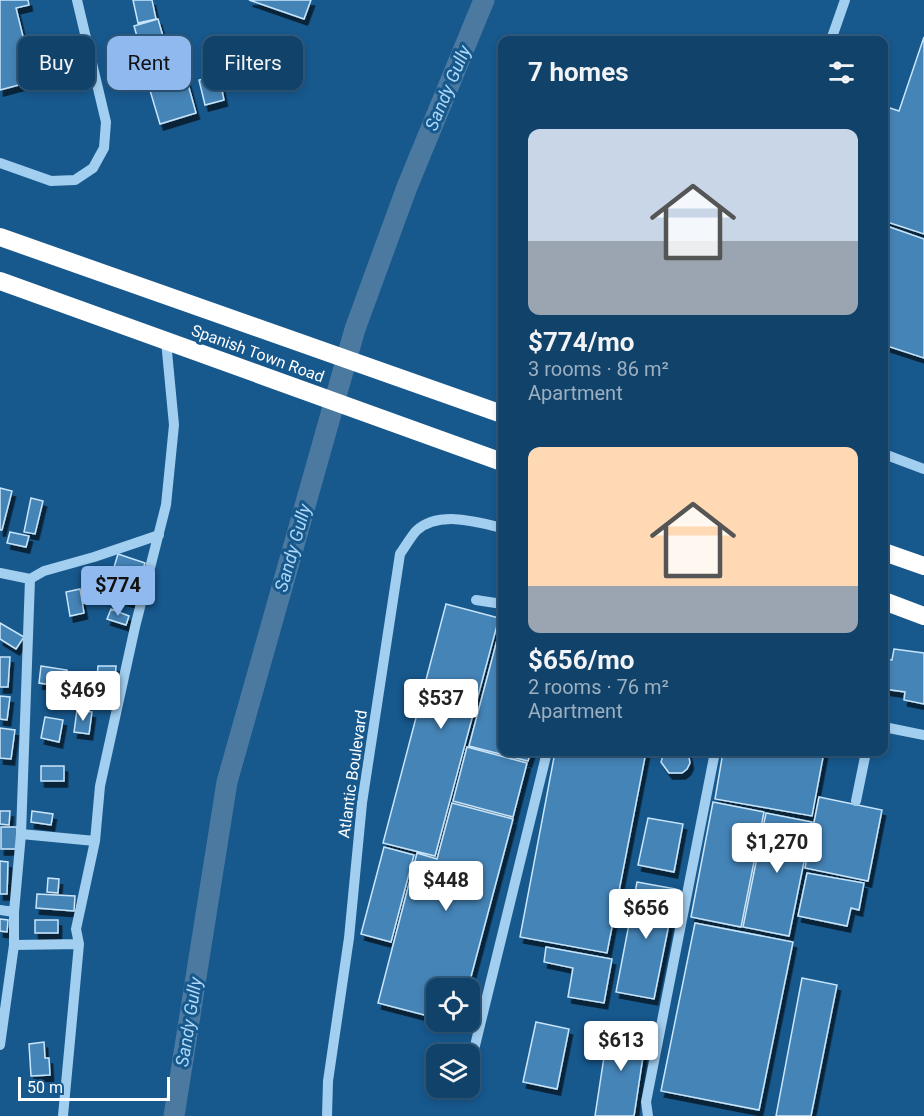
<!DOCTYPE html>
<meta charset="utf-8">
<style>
:root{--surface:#11426a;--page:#1a4970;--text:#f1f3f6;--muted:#9cb0c1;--line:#305b7e;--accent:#90b9f0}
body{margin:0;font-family:Roboto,sans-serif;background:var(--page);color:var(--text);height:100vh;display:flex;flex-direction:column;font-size:22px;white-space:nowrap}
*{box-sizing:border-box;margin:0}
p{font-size:20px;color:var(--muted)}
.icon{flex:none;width:33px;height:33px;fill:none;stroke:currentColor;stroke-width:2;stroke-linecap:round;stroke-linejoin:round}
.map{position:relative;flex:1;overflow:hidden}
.panel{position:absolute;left:498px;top:36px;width:390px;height:720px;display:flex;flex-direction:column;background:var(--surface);border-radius:12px;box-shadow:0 3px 9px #0003,0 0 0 2px var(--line)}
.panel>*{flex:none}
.hud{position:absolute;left:18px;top:36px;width:390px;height:54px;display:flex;gap:12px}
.controls{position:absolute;left:426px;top:978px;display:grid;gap:12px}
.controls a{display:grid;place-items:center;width:54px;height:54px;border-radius:12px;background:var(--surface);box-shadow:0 3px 9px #0003,0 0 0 2px var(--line);font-size:30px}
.scale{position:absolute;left:18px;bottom:15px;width:152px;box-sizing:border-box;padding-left:6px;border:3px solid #fff;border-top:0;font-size:16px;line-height:21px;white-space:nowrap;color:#fff;-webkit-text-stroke:4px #17588d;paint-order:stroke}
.price{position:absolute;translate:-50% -51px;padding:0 14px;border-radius:6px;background:#fff;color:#222;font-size:20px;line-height:39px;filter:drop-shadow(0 2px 3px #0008)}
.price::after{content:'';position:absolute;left:50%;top:36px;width:18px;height:14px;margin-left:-9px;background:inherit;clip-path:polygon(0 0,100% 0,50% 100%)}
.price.active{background:var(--accent);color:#111}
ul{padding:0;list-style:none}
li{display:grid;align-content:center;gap:12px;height:318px;padding:0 30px}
li span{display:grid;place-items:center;height:186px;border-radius:12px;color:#555}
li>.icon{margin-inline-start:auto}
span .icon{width:108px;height:108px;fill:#fffc;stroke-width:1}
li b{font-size:26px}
h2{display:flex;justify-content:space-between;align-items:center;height:72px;padding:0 30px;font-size:26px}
.chip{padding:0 21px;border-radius:12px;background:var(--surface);box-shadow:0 3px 9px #0003,0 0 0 2px var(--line);font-size:21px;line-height:54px}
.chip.active{background:var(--accent);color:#111}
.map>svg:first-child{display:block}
</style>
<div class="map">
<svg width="924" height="1116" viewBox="0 0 924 1116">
<defs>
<filter id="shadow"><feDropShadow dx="3.5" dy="6" stdDeviation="0" flood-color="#0009"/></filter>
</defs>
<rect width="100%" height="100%" fill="#17588d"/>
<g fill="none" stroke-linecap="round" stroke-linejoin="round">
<path stroke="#4b79a0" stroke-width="21" d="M174,1116l53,-334 128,-453 52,-142 77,-187"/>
</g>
<path fill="#4484b7" stroke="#c8e5fb" stroke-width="1.5" filter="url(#shadow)" d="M0,0h28l1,5 -13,3 18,73 -34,9z
M133,0h19l4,19 -18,4z
M249,0h62l-7,19z
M158,19l13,45 -24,7 -13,-45z
M924,37v197l-40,-13v-115l15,5z
M183,66l13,47 -36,11 -14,-47z
M219,76l5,24 -19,5 -6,-25z
M884,225l40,14v119l-40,-13z
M0,488l12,3 -10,39h-2z
M31,498l12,3 -8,33 -11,-2z
M10,532l19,4 -3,11 -19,-4z
M118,554l27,9 -13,39 -26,-8z
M80,589l4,24 -14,3 -4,-24z
M446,604l53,14 -64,238 -52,-13z
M111,609l18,7 -3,9 -19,-6z
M502,621v131h29l-3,9 -59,-15z
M0,623l24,14 -8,12 -16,-10z
M894,649l30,4v51l-20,-4 1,-8 -21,-3v-30l8,1z
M0,657h10l-2,30h-8z
M41,666l26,4 -3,17 -25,-4z
M98,666h18l-1,13 -18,-1z
M0,696l10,1 -3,23 -7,-1z
M77,710l15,2 -3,22 -15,-2z
M45,717l18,3 -4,22 -18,-4z
M0,728l15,2 -4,29 -11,-1z
M467,747l60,16 -14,54 -60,-16z
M555,752h91l-39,201 -87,-16z
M664,752h24l2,11 -3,6 -5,4h-13l-8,-11z
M723,752h101l-12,64 -97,-17z
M41,766h23v15h-23z
M819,797l63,13 -14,71 -63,-13z
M713,802l51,10 -23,115 -50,-10z
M452,803l61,16 -45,169h-32v30l-58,-15 39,-150 20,6z
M0,811h10l-1,14 -9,-1z
M32,811l21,3 -2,11 -20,-3z
M766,813l46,9 -23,114 -46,-9z
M648,818l35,6 -9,48 -36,-7z
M1,827h16v22h-16z
M384,847l30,8 -23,87 -30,-8z
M0,861l8,1 -1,32h-7z
M807,873l57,10 -5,27 -8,-2 -4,18 -49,-10z
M48,878l11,1 -1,14 -11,-1z
M637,882l39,7 -22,110 -38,-7z
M37,894l38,2 -1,15 -38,-3z
M0,919l8,1 -1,12 -7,-1z
M35,920h23v13h-23z
M695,923l98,19 -34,168 -98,-19z
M546,947l66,12 -8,44 -36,-6 5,-29 -29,-6z
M802,978l35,7 -26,131h-35z
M536,1022l33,7 -12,60 -34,-7z
M609,1024l38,6 -13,86h-39z
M44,1042l1,16h4l1,17 -19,1 -2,-32z"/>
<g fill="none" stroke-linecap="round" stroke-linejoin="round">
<path stroke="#a2ceef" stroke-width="10" d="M831,40l14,-40
M0,163l51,18 24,-1 18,-12 11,-20 2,-26 -29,-122
M884,454l40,15
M0,573l30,6 14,-8 50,-14 65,-22
M476,600l26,4
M884,727l40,8
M856,801l10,-49
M21,834l9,-255
M0,910l14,2
M79,944l-65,1v-33l7,-78 74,7
M0,1045l14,-100
M470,1066l77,-314
M63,1116l16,-172 -3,-15 19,-88 5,-55 35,-159 31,-122 8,-80 -8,-84
M327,1116l1,-35 21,-143 13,-135 38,-249c5,-7 10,-16 16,-23 22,-21 62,-9 86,-3
M648,1116l-2,-14 69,-350"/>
<path stroke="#fff" stroke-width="18" d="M0,237l502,177
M0,281l502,181
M884,552l40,14
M884,601l40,15"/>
</g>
<g text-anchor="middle" stroke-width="6" stroke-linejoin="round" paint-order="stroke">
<g font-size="16" fill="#fff" stroke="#17588d">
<text transform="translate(258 353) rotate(20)" y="6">Spanish Town Road</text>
<text transform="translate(352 774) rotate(-82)" y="6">Atlantic Boulevard</text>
</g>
<g font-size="18" font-style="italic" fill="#aed7f6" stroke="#17588d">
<text transform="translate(448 88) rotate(-67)" y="6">Sandy Gully</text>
<text transform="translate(293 548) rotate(-74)" y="6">Sandy Gully</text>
<text transform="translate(189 1022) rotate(-81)" y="6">Sandy Gully</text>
</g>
</g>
</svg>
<div class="controls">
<a><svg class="icon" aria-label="locate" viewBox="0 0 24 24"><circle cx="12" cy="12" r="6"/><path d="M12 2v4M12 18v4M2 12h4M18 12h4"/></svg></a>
<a><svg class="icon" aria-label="layers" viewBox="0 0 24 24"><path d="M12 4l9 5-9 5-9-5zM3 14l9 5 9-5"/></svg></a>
</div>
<div class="scale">50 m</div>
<b class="price active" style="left:118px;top:617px">$774</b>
<b class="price" style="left:83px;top:722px">$469</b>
<b class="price" style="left:441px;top:730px">$537</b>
<b class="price" style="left:777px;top:874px">$1,270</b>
<b class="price" style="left:446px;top:912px">$448</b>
<b class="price" style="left:646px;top:940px">$656</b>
<b class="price" style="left:621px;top:1072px">$613</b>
<div class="hud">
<a class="chip">Buy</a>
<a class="chip active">Rent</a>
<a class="chip">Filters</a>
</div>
<section class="panel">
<h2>7 homes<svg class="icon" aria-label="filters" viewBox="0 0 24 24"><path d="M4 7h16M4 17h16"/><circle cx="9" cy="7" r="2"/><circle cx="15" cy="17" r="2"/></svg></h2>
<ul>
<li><span style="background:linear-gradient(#c9d6e8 60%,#9aa5b1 0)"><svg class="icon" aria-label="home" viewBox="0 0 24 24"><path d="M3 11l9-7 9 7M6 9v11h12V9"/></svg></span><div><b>$774/mo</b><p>3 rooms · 86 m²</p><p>Apartment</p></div></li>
<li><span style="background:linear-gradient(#ffd9b3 75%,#9aa5b1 0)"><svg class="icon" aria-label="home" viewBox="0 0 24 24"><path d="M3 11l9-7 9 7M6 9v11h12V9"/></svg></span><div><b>$656/mo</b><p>2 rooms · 76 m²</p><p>Apartment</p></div></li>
</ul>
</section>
</div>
